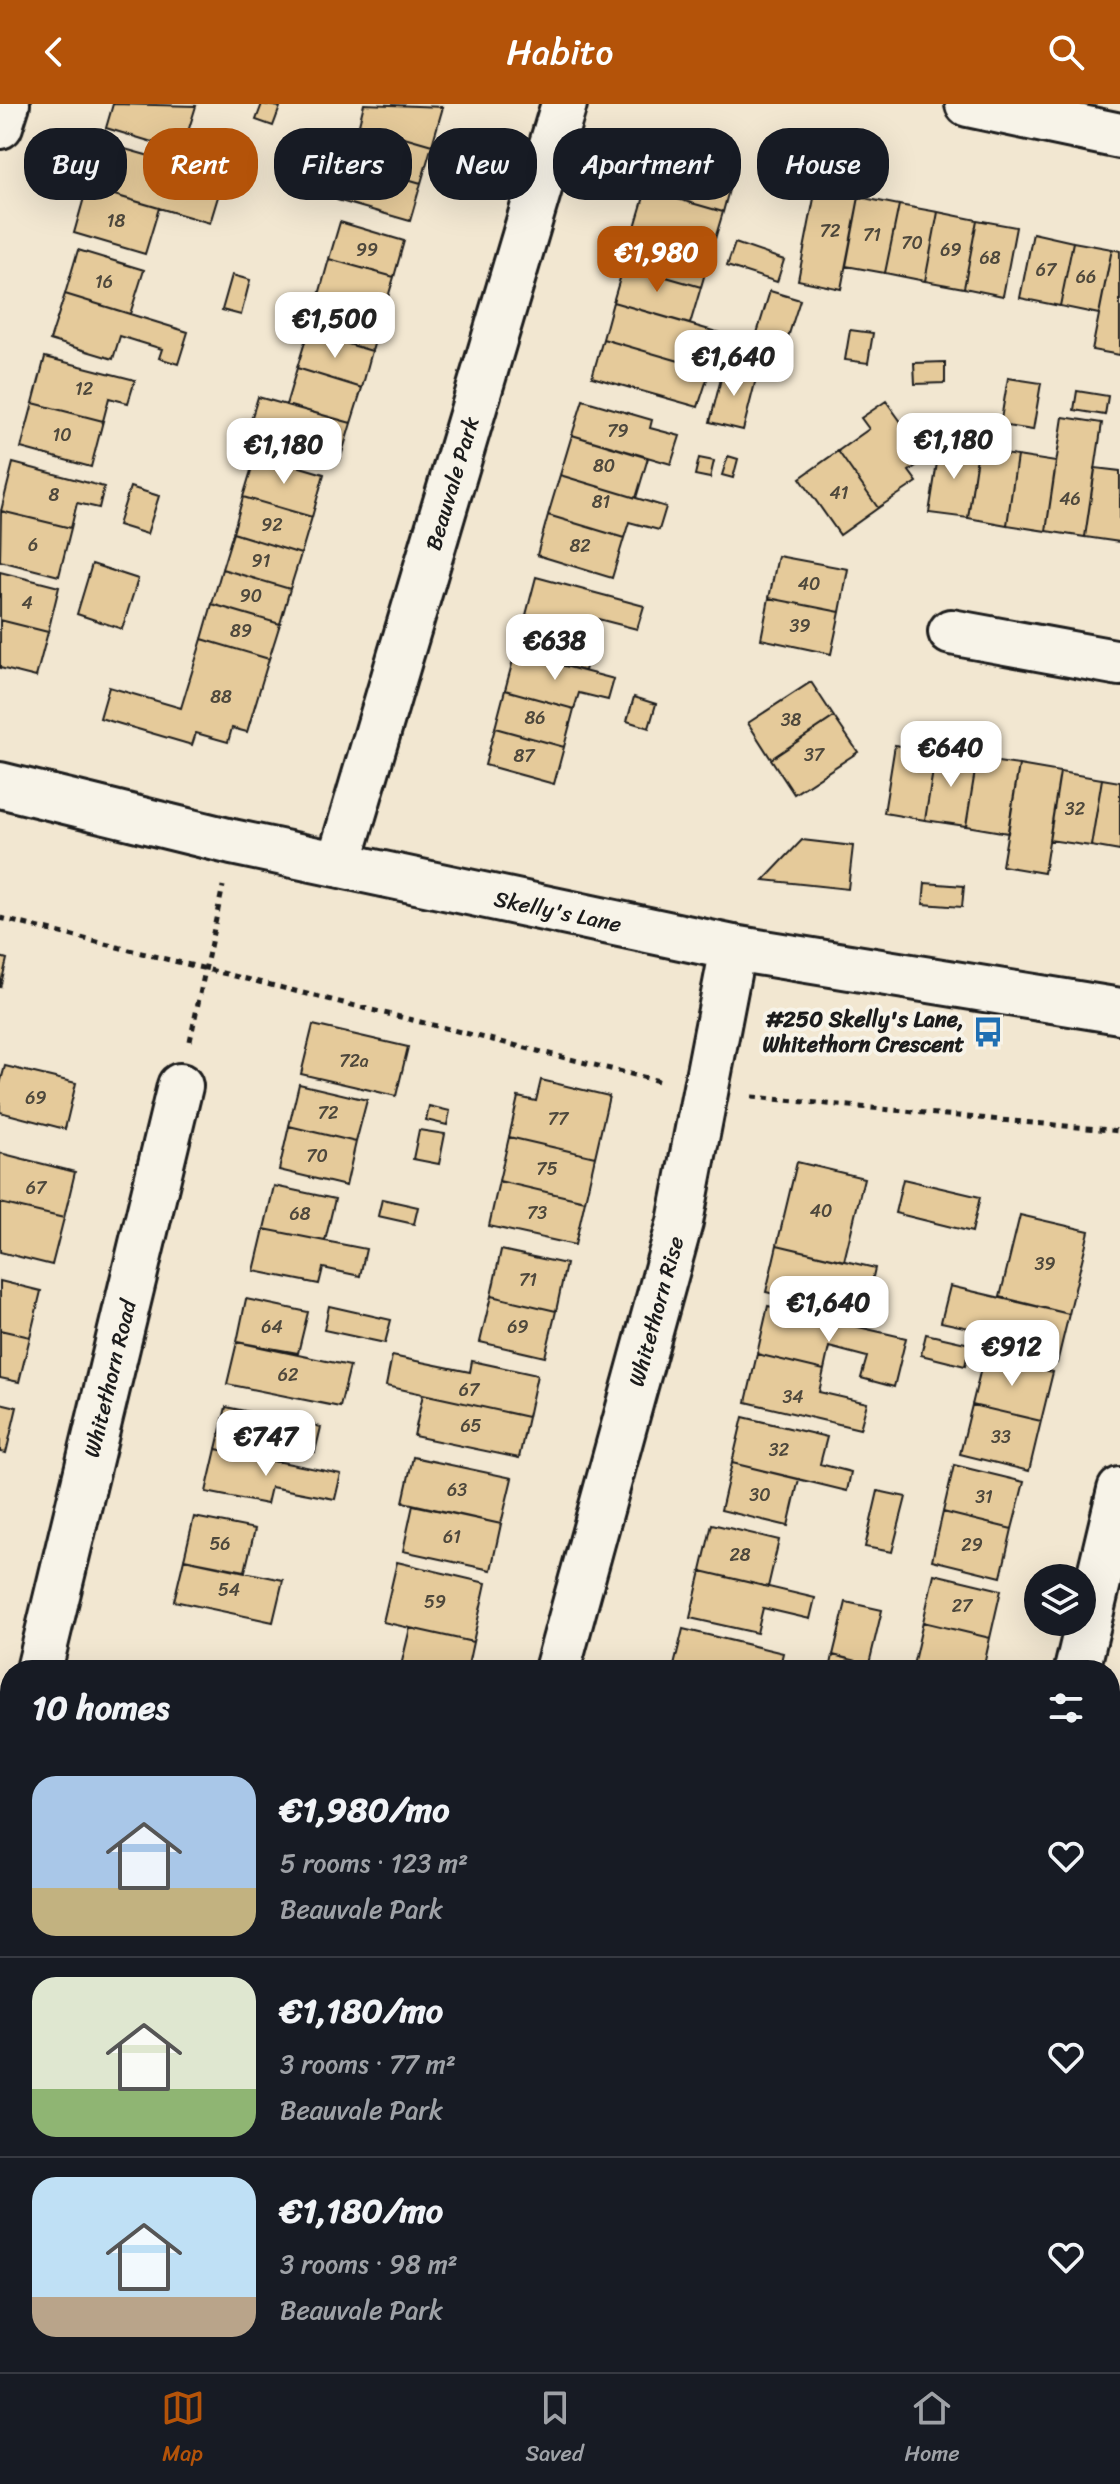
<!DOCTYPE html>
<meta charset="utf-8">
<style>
:root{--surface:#171b24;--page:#20242c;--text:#f1f3f6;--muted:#9ea1a6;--line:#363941;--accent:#b45309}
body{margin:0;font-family:Sriracha,sans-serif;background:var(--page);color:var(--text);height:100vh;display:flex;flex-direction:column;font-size:30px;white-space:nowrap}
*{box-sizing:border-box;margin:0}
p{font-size:26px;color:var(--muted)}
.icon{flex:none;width:44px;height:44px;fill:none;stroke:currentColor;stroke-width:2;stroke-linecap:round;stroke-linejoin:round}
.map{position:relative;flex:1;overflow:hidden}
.panel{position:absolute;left:0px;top:1556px;width:1120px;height:712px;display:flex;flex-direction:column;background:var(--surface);border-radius:32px 32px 0 0;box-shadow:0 8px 32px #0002}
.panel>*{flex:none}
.guide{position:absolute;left:24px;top:24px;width:1072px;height:72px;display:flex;gap:16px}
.tools{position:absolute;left:1024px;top:1460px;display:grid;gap:16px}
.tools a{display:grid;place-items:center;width:72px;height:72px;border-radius:50%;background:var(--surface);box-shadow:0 8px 32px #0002;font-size:40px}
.price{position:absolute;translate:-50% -68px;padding:0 18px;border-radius:16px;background:#fff;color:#222;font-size:26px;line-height:52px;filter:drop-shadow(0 2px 4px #0008)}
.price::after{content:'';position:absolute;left:50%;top:48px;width:24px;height:18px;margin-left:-12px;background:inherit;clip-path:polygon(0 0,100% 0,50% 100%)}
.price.current{background:var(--accent);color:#fff}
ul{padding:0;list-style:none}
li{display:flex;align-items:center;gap:24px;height:200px;padding:0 32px}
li+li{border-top:2px solid var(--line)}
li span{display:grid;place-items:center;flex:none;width:224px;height:160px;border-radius:24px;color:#555}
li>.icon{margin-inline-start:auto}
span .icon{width:96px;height:96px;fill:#fffc;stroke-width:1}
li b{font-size:34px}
h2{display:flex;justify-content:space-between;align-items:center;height:96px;padding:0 32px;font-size:34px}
.tag{padding:0 28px;border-radius:32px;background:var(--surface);box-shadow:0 8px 32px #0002;font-size:28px;line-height:72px}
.tag.current{background:var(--accent);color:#fff}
header{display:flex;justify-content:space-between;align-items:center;height:104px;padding:0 32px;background:var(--accent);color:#fff;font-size:36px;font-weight:600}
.tabs{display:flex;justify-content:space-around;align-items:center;height:112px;border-top:2px solid var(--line);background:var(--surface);font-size:22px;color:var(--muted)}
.tabs a{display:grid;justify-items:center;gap:4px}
.tabs .current{color:var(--accent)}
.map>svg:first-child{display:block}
</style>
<header><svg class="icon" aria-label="back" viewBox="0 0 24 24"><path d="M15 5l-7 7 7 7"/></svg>Habito<svg class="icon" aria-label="search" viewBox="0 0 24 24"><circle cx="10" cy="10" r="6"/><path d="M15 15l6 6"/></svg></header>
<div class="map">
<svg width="1120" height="2268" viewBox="0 0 1120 2268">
<rect width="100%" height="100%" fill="#f2e7d1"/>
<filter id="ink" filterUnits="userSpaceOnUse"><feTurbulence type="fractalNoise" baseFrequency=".0125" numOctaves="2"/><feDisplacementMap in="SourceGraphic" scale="16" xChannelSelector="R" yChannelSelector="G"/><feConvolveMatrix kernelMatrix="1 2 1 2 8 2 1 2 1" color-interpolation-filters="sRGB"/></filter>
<g filter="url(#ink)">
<path fill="#e5ca9a" stroke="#1c1c1c" stroke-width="2" d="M113,0l83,2 -14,45 -76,-23z
M262,0l18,3 -7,19 -17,-6z
M364,0l79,3 -11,38 -73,-21z
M359,20l73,21 -11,38 -73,-21z
M100,38l124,35 -14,46 -123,-36z
M656,48l77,23 -10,37 -77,-22z
M348,58l73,21 -11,38 -73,-21z
M87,83l72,21 -14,46 -71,-21z
M816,84l43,9 -18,92 -43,-9z
M646,86l77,22 -11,37 -77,-22z
M859,93l40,8 -14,68 -39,-7z
M899,101l39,7 -13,69 -40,-8z
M938,108l39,8 -13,68 -39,-7z
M977,116l39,7 -13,69 -39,-8z
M340,118l64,19 -10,36 -65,-18z
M635,123l77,22 -11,38 -77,-22z
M1033,129l40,9 -13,64 -40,-8z
M1073,138l39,7 -13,65 -39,-8z
M735,139l49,17 -7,22 -50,-16z
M1112,145l8,2v104l-28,-5z
M78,146l66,20 -14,44 -65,-20z
M329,155l65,18 -11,37 -64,-19z
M624,161l77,22 -11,37 -77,-22z
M232,171l18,5 -9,35 -19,-5z
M770,187l30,9 -21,65 -29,-9z
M65,190l123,38 -10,32 -19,-6 3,-9 -42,-13 -7,23 -63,-19z
M319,191l64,19 -11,37 -64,-19z
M613,198l107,31 -10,37 -107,-31z
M850,226l23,3 -5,30 -23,-3z
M308,228l64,19 -10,37 -65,-20z
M603,235l107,31 -12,37 -106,-30z
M45,253l90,23 -7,23 -19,-5 -6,23 -70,-18z
M945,258v21l-30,1 -1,-21z
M724,263l33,8 -14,55 -33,-8z
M297,264l65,20 -11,35 -65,-18z
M1008,274l33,5 -8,47 -33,-5z
M1077,287l31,5 -3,19 -31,-5z
M258,293l93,26 -11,37 -66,-19 3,-11 -27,-7z
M583,296l69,20 -2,8 30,8 -9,28 -99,-29z
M886,297l41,57 -18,13 8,11 -39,26 -40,-57 31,-22 -8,-11z
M33,299l70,18 -12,46 -70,-19z
M1063,313l39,6 -17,114 -39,-6z
M572,331l76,23 -12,40 -76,-23z
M940,340l38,6 -10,68 -39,-5z
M978,346l39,6 -10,69 -39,-7z
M838,347l40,57 -38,27 -40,-57z
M256,350l68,20 -12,43 -69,-20z
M728,352l10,3 -5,19 -11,-3z
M1017,352l39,6 -10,69 -39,-6z
M699,354l15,3 -4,17 -15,-3z
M13,359l91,24 -5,21 -22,-5 -6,25 -70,-17z
M1095,364l25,3v71l-35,-5z
M560,371l106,32 -7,23 -30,-8 -5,16 -76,-23z
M130,383l29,9 -12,38 -29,-9z
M243,393l69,20 -11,37 -68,-21z
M1,407l70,17 -12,48 -59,-15z
M548,411l76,23 -12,40 -75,-23z
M233,429l68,21 -11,35 -68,-20z
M778,452l70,13 -8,43 -71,-14z
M92,460l46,15 -16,50 -45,-15z
M222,465l68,20 -10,35 -68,-20z
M0,468l59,15 -11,45 -48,-12z
M536,473l108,29 -7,23 -39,-10 -4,15 -68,-19z
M769,494l71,14 -9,42 -70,-15z
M212,500l68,20 -11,35 -67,-20z
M526,511l68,19 -9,37 -70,-18z
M0,516l48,12 -12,45 -36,-9z
M202,535l67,20 -22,73 -15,-4 -4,14 -32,-9 -4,12 -92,-27 9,-31 72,21z
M515,549l99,26 -6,21 -29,-7 -5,16 -69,-19z
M811,578l23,35 -63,42 -23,-36z
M505,586l69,19 -10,38 -69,-19z
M634,593l22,7 -7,24 -22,-7z
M834,613l24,35 -64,42 -23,-35z
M495,624l69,19 -10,37 -69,-19z
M895,641l41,7 -11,68 -41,-7z
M936,648l41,7 -11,67 -41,-6z
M977,655l42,6 -11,68 -42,-7z
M1019,661l41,7 -16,101 -42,-7z
M1060,668l42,7 -11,67 -42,-6z
M1102,675l18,3v69l-29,-5z
M802,736l51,6 -5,43 -84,-9z
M925,779l39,3 -2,21 -39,-3z
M0,853l7,2 -7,29z
M313,921l95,22 -12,49 -95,-22z
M5,962l71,17 -11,46 -65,-17v-28z
M541,976l68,16 -14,61 -86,-20 9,-40 18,4z
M299,980l68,16 -11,42 -67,-16z
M429,1002l21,5 -3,14 -21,-5z
M289,1022l67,16 -10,44 -67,-16z
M419,1026l26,4 -6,30 -26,-5z
M509,1033l86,20 -10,44 -86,-20z
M0,1049l75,19 -11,46 -64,-15z
M797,1058l67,16 -20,83 -67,-16z
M903,1075l77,18 -8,35 -77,-19z
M499,1077l86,20 -10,44 -86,-19z
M274,1082l61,13 -10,42 -61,-12z
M382,1095l36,8 -4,17 -36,-8z
M0,1099l64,15 -12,47 -52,-13z
M1020,1111l69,16 -20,83 -69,-17z
M264,1125l102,20 -6,27 -37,-8 -4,16 -65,-13z
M777,1141l98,23 -11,48 -98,-24z
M501,1146l65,14 -10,47 -65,-15z
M0,1177l41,10 -11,46 -30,-7z
M950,1182l119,28 -12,49 -69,-16 4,-14 -51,-11z
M491,1192l65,15 -11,46 -65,-15z
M246,1195l62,13 -10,41 -61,-11z
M329,1202l62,14 -6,23 -61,-13z
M768,1202l138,32 -12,49 -33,-9 6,-21 -38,-10 -5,23 -67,-16z
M0,1226l30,7 -11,45 -19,-4z
M926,1230l44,10 -5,22 -44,-11z
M237,1238l113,24 -10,41 -113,-23z
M757,1250l67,16 -5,22 48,11 -7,26 -114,-27z
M392,1252l78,16 2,-11 65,14 -9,42 -142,-31z
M984,1252l69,16 -12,49 -69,-16z
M423,1290l105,23 -9,41 -105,-22z
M0,1299l17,4 -11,46 -6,-1z
M972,1301l69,16 -12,50 -69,-17z
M226,1303l95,20 -6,25 -34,-8 -4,18 -61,-13z
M743,1313l84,20 -7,27 31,8 -4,19 -115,-28z
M216,1345l125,25 -6,25 -64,-12 -4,17 -61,-12z
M413,1353l99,21 -11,46 -98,-22z
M732,1359l67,16 -11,47 -67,-16z
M954,1361l70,17 -12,47 -69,-17z
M878,1387l28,6 -14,55 -27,-5z
M413,1401l88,19 -10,46 -88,-19z
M943,1408l69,17 -11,48 -69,-17z
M194,1413l61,12 -10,42 -61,-12z
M712,1420l67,16 -11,47 -67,-16z
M184,1455l99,21 -10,42 -99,-21z
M397,1458l89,21 -13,59 -90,-20z
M701,1467l114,27 -5,21 -47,-11 -6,25 -67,-15z
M934,1470l67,16 -11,48 -67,-16z
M846,1498l36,8 -13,54 -36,-9z
M923,1518l67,16 -7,32h-71z
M410,1524l63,14 -6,28h-67z
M683,1525l100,24 -4,17h-106z
M833,1551l36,9 -1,6h-38z
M1115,1855l5,1v52l-10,-2v-31z
M1110,1906l10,2v45l-10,-2z
M1110,1962l10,2v51l-10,-2z
M1110,2013l10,2v50l-10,-2z
M1110,2075l10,3v53l-10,-3z
M1110,2128l10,3v22l-8,28z
M9,2131l1,1v45l-10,-3z
M0,2174l10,3v45l-10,-3z
M0,2243l10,2v13h32l-3,10h-39z
M124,2258l29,5 -1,5h-30z
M208,2258h80l-2,10h-80z
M526,2258h59l-2,10h-60z
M585,2258h55l4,1 -2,9h-59z
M1014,2258h80l-2,10h-80z"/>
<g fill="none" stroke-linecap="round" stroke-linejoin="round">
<g stroke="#1c1c1c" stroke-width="50">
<g id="minor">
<path d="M968,0l152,32"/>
<path d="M0,22l7,-22"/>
<path d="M951,528l169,31"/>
<path id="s1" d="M339,759l225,-759"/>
<path id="s2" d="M39,1566l141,-584"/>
<path id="s3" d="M557,1566l123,-448 53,-274"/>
<path d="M1077,1566l43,-180"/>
<path d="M0,1720l10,-39"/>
<path d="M388,2268l2,-10"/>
<path d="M907,2268l2,-10"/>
</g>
</g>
<g stroke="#1c1c1c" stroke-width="50">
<g id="tertiary">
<path id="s4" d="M0,681l232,57 501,106 387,63"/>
</g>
</g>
<path stroke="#1c1c1c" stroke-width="5" stroke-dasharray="6 6" stroke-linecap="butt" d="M0,814l659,163
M190,937l33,-155
M752,993l368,34"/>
<use href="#minor" stroke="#f7f3e8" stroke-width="44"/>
<use href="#tertiary" stroke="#f7f3e8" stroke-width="44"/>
</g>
</g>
<defs>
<g id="bus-bare" transform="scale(2.4)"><path d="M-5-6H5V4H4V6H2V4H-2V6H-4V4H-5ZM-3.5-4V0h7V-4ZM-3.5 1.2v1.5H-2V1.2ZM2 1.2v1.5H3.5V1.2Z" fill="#1f6fb2" stroke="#f7f3e8" stroke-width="2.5" paint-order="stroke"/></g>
</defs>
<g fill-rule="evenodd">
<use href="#bus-bare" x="988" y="928"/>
</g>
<g text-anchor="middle" stroke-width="8" stroke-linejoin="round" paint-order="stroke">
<g font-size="18" fill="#4e483c">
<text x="116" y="123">18</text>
<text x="830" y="133">72</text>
<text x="872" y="137">71</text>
<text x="912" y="145">70</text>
<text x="367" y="152">99</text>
<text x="951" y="152">69</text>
<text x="990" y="160">68</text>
<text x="1046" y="172">67</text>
<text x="1086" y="179">66</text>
<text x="104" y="184">16</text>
<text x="84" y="291">12</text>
<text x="618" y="333">79</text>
<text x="62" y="337">10</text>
<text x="604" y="368">80</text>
<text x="839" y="395">41</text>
<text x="54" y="397">8</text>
<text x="1070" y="401">46</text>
<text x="601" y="404">81</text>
<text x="272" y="427">92</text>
<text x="33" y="447">6</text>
<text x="580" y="448">82</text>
<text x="261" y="463">91</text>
<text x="809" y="486">40</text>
<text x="251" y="498">90</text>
<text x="27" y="505">4</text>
<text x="800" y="528">39</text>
<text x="241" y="533">89</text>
<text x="221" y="599">88</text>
<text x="535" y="620">86</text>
<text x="791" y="622">38</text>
<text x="814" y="657">37</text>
<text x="524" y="658">87</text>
<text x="1075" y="711">32</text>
<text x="354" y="963">72a</text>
<text x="36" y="1000">69</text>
<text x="328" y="1015">72</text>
<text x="558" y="1021">77</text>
<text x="317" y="1058">70</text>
<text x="547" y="1071">75</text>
<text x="36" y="1090">67</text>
<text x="821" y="1113">40</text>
<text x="537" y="1115">73</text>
<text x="300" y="1116">68</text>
<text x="1045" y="1166">39</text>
<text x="528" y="1182">71</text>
<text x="272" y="1229">64</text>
<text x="518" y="1229">69</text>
<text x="288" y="1277">62</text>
<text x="469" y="1292">67</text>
<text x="793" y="1299">34</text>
<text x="471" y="1328">65</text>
<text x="1001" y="1339">33</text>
<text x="779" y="1352">32</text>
<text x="457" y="1392">63</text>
<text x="760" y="1397">30</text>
<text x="984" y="1399">31</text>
<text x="452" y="1439">61</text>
<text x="220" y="1446">56</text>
<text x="972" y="1447">29</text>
<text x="740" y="1457">28</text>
<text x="229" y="1492">54</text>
<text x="435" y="1504">59</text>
<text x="962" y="1508">27</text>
</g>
<g font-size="22" fill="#1c1c1c" stroke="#f7f3e8">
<text dy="8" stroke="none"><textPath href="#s1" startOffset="396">Beauvale Park</textPath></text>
<text dy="8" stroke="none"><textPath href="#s4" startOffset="572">Skelly's Lane</textPath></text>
<text dy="8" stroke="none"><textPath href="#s3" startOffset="372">Whitethorn Rise</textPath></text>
<text dy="8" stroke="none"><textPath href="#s2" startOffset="300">Whitethorn Road</textPath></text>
</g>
<g font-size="22" font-weight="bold" fill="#1c1c1c" stroke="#f7f3e8" text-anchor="end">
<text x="964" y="923">#250 Skelly's Lane,<tspan x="964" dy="25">Whitethorn Crescent</tspan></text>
</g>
</g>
</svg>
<div class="tools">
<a><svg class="icon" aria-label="layers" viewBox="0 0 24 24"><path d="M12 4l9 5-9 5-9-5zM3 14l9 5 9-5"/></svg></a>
</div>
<b class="price current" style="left:657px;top:190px">€1,980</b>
<b class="price" style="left:335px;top:256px">€1,500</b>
<b class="price" style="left:734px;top:294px">€1,640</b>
<b class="price" style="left:954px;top:377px">€1,180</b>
<b class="price" style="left:284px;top:382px">€1,180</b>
<b class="price" style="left:555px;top:578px">€638</b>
<b class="price" style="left:951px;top:685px">€640</b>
<b class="price" style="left:829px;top:1240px">€1,640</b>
<b class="price" style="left:1012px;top:1284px">€912</b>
<b class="price" style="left:266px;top:1374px">€747</b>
<div class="guide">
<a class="tag">Buy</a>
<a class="tag current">Rent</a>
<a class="tag">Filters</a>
<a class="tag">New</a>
<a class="tag">Apartment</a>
<a class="tag">House</a>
</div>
<section class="panel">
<h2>10 homes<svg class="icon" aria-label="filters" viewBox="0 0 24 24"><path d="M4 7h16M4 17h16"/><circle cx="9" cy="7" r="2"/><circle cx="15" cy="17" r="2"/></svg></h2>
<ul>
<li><span style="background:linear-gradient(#a9c7e8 70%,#c2b280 0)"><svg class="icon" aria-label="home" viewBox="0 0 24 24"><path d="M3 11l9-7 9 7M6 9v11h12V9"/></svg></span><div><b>€1,980/mo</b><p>5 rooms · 123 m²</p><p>Beauvale Park</p></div><svg class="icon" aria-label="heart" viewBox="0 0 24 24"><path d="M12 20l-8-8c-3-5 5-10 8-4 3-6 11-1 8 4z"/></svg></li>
<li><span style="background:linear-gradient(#dfe7d0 70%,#8fb573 0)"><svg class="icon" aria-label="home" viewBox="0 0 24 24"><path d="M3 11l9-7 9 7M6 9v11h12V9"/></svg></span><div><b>€1,180/mo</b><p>3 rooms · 77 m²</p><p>Beauvale Park</p></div><svg class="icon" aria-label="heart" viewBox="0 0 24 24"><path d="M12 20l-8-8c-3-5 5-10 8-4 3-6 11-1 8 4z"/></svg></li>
<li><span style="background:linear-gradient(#bfe0f5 75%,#b9a48a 0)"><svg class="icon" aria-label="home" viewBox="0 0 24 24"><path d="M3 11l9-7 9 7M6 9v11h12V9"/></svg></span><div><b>€1,180/mo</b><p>3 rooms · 98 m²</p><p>Beauvale Park</p></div><svg class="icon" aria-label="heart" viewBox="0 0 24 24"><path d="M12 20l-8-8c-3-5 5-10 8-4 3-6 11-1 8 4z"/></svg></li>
</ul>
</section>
</div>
<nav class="tabs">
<a class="current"><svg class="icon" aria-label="map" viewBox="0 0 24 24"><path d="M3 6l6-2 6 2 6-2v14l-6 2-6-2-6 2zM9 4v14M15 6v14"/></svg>Map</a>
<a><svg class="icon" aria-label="saved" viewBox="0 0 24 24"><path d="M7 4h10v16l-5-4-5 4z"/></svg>Saved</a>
<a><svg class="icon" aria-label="home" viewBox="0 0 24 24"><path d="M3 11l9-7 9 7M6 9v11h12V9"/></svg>Home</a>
</nav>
